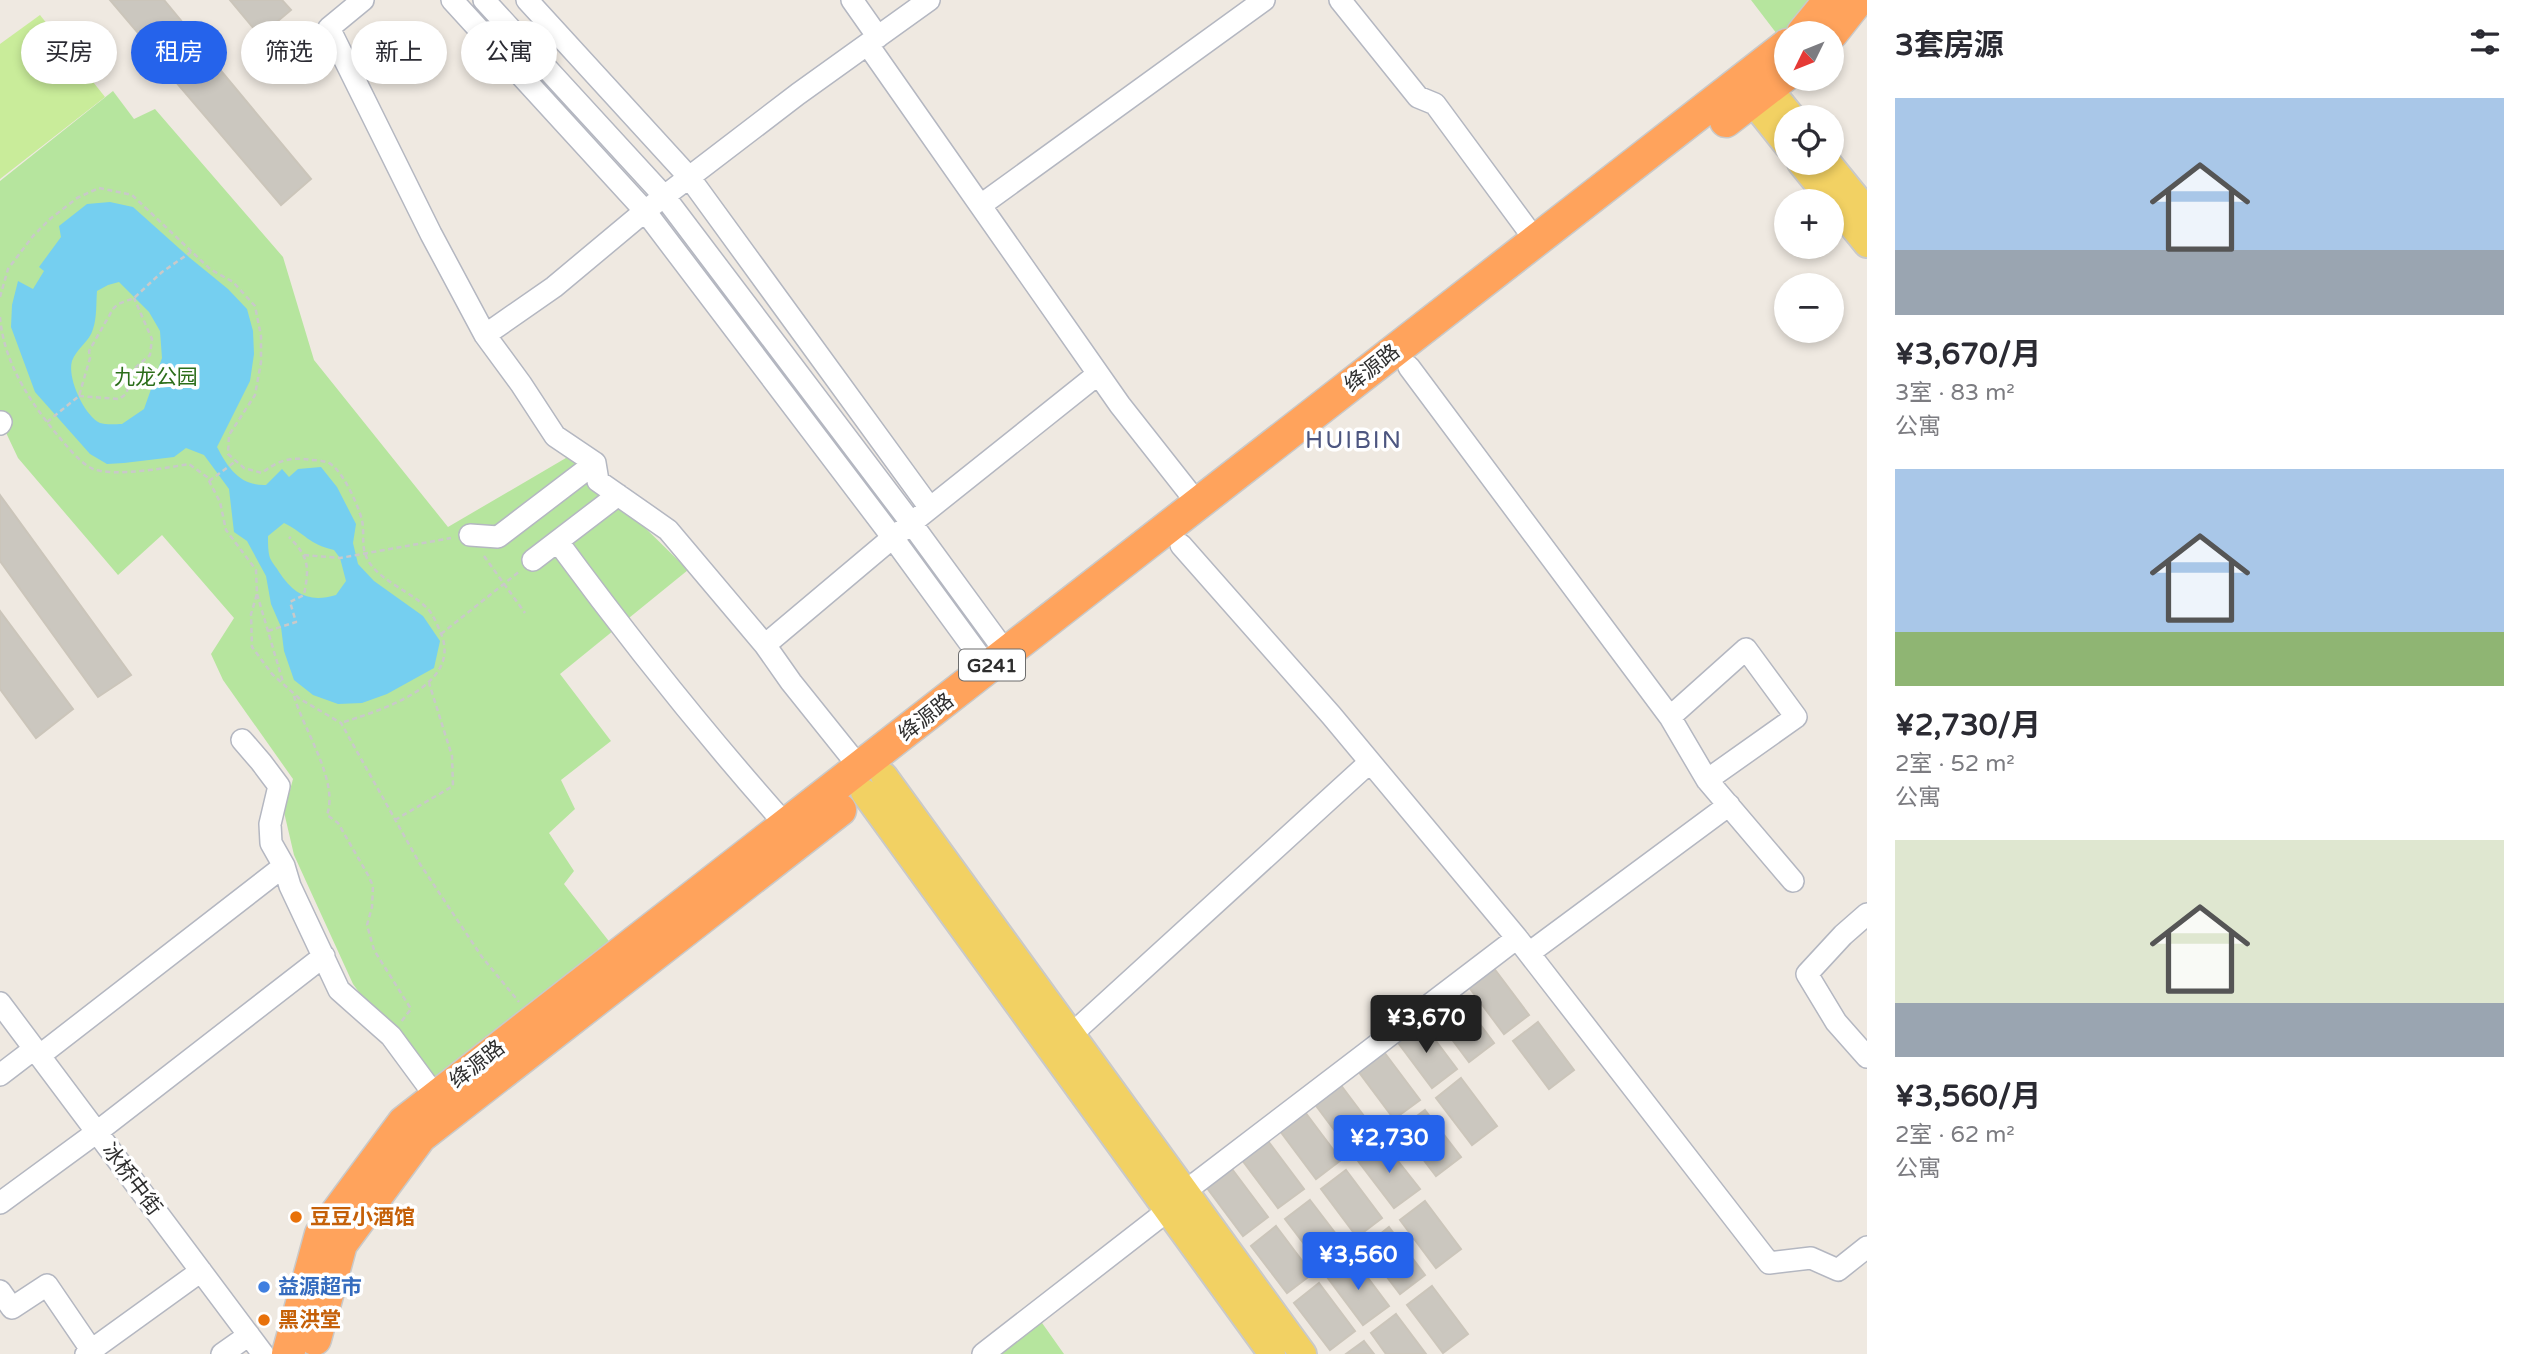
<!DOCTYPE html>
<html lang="zh">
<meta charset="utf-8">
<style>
:root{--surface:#fff;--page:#f7f7f7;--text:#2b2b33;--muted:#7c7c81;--accent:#2563eb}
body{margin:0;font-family:"Varela Round","Noto Sans SC",sans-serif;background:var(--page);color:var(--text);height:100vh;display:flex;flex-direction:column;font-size:26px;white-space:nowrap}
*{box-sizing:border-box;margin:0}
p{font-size:23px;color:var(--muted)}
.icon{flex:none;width:38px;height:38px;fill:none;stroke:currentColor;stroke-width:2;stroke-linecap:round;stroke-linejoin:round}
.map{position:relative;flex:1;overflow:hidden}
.drawer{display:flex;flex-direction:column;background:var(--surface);width:665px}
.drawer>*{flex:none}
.top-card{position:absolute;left:21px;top:21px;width:665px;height:63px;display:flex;gap:14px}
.needle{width:46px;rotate:227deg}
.controls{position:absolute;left:1774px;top:21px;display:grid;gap:14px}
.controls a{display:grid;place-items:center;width:70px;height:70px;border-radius:50%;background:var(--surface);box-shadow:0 4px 10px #0003;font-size:35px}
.price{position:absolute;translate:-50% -60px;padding:0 16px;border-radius:7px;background:var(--accent);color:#fff;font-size:23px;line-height:46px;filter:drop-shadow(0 2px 4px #0008)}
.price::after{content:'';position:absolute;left:50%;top:42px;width:21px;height:16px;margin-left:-10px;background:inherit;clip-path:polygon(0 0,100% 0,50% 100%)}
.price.current{background:#222;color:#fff}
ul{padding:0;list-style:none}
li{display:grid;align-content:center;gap:14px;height:371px;padding:0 28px}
li span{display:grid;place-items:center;height:217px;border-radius:0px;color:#555}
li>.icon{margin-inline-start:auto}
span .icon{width:126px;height:126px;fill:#fffc;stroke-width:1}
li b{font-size:30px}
h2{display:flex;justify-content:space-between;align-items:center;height:84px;padding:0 28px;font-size:30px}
.tag{padding:0 24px;border-radius:32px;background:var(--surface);box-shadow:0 4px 10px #0003;font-size:24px;line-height:63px}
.tag.current{background:var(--accent);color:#fff}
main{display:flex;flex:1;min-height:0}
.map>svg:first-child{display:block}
</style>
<main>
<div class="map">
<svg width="1867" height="1354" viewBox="0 0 1867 1354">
<rect width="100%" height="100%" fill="#efe9e1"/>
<path fill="#b6e59e" d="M1751,0h79l-44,46z
M113,91l21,28 21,-10 128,148 31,103 134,167 123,-72 117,115 -128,104 51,67 -50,39 14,29 -26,24 25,38 -10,13 55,70 -183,143 -83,-113 -59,-129 -10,-43 9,-33 -70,-99 -12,-26 23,-36 -72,-83 -44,40 -100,-117 -18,-38v-239z
M1035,1313l29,41h-81z"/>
<path fill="#c9ec9a" d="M40,15l65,82 -105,82v-135z"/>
<path fill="#75cff0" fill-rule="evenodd" d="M110,202l23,5 57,51 38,31 19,20 6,22 1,23 -4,27 -33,66c11,21 23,39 49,38l16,-16 7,8 9,-8 23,-2 16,20 19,37 -3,19 5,21 16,17 49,35 17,25 -6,27 -47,26 -25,9 -24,1 -25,-9 -19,-15 -10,-29 -3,-24 -10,-23 -5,-28 -19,-35 -13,-9 -5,-43 -25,-34 -18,-7 -12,9 -50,6 -17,1 -17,-10 -55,-62 -24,-65 1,-22 6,-24 15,8 11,-18 -5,-4 22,-30 -2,-11 28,-22zM119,282l30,30 11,19 2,27 -18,51 -22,15c-6,0 -16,1 -22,-1 -16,-8 -33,-45 -28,-62 4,-12 18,-20 21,-32 4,-11 3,-26 4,-38l11,-6zM284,523c22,11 24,21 50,27l6,8 6,23 -10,14c-26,8 -42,0 -57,-23 -2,-4 -7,-9 -9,-14 -2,-6 -2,-15 -2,-22z"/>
<path fill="#cbc7bf" stroke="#cbc5ba" stroke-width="2" d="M110,0h54l34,41 -31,26z
M230,0h52l9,10 -31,26z
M207,54l104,125 -30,26 -105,-123z
M0,495l131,180 -33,22 -98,-136z
M0,611l73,98 -37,29 -36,-49z
M1493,967l36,48 -25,19 -36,-48z
M1458,995l36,48 -25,19 -36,-48z
M1421,1021l36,48 -25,19 -36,-48z
M1538,1022l36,48 -25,19 -36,-48z
M1384,1052l36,48 -26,19 -36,-48z
M1461,1078l36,48 -25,19 -36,-47z
M1340,1084l36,48 -26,19 -36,-48z
M1425,1110l36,47 -25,19 -36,-47z
M1305,1112l36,48 -25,19 -36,-48z
M1268,1141l36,48 -26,19 -36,-48z
M1383,1142l37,47 -26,19 -36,-47z
M1232,1169l36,48 -25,19 -36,-48z
M1346,1170l36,48 -25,19 -36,-48z
M1310,1200l36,47 -25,19 -36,-47z
M1425,1201l36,48 -25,19 -36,-48z
M1276,1226l36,48 -25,19 -36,-47z
M1389,1227l36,48 -25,19 -36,-47z
M1353,1258l36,48 -26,19 -36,-48z
M1319,1283l36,48 -25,19 -36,-47z
M1432,1286l36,48 -25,19 -36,-48z
M1396,1314l30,40h-40l-15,-21z
M1364,1341l10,13h-28z"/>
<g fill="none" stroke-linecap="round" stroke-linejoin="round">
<g stroke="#b4b7c1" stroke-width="24">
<path id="minor" d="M363,0l-34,28 102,206 54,101 36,49 34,52 40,27 3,18 70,49 97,115 26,37 69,86
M452,0l193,211 248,327 95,130
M484,0l180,196 245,324 98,134
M527,0l162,177 241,331
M852,0l26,37
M1340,0l78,97 17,7 101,137
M868,45l252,360 78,99
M981,205l283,-205
M485,335l69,-48 91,-76 153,-117 131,-94
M1409,367l261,350 76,-68 50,68 -89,63 86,101
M0,424l1,-2
M470,535l28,2 97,-74
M558,542c72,98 147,192 228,283
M1181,545l150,170 186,223 252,325 42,-5 27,12 29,-23
M533,560l85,-65
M765,645l120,-101 213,-170
M1670,717l37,63
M242,740l19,22 18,24 -9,38 1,19 13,23 6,20 49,104 52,46 45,61
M1867,914l-24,21 -36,39 29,48 31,35
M1529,953l200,-148
M0,1003l263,351
M1062,1043l308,-281
M39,1056l245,-190
M0,1075l34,-26
M1196,1183l321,-245
M0,1203l97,-71 227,-176
M0,1291l12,17 35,-23 47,69
M86,1354l115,-83
M222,1354l27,-19
M983,1354l197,-153"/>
</g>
<g stroke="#c9c9c9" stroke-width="30">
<path id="major" d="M1755,72l37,45
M1740,86l47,59
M1801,163l66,81
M1828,163l39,48
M884,776l419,578
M864,792l408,562"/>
</g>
<g stroke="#c9c9c9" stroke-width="35">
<path id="highway" d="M1803,33l27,-33
M1832,33l26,-33
M1726,121l61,-47
M315,1339l26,-95 79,-107 420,-327
M288,1354l33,-120 83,-112 1383,-1077"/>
</g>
<path stroke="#c9c9c9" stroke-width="2.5" stroke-dasharray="5 3.5" stroke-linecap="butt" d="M0,297l8,-28 25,-33 17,-17 27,-21 22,-10 33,7 78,74 23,13 22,24 6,30v26l-6,33 -26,40 -1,19 16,14 18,5c15,-12 29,-17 49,-13 5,0 11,1 16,2 15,6 31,43 35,58 3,15 -2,28 7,42 13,20 41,29 58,46 7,7 11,19 15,28 18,52 -65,75 -101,87
M0,317c4,49 34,91 65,127 8,9 17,20 28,25 22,8 73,-1 96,-5l18,13 13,25 6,28 30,40 1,24 -6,20 1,33 20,27 28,25 41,24 79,141 62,93 37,45
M79,396l40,3 7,-5 9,-26 15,-13 2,-16 -18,-41
M47,422l32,-26 11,-38 -1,-7 24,-42 5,-5 16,-6 28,-26 29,-20
M209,481l27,-20
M304,555l36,3 111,-20
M484,556l41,57
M257,594l26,88
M268,631l28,-9 -6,-20 14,-7c5,-27 6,-37 -15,-58
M441,634l79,-63
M294,696c10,35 45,85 33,119l11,8 30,52 5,11 -1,21 -5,18 7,25 37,59 -10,13
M395,820l58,-34 -1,-30 -23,-73"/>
<use href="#minor" stroke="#fff" stroke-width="21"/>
<use href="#major" stroke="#f2d163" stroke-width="26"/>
<use href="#highway" stroke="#ffa35c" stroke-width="32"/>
</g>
<g fill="#e8710a" stroke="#fff" stroke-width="2.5">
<circle cx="296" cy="1217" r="7"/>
<circle cx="264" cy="1320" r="7"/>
</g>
<circle fill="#3f7fe0" stroke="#fff" stroke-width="2.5" cx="264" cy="1287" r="7"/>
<g text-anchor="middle" stroke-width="7" stroke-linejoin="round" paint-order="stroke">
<rect fill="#fff" stroke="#6d6d6d" stroke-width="2" x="959" y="649.5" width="66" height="31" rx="5"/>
<g font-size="19" font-weight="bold" fill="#2e2e2e">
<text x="992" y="672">G241</text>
</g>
<g font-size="21" fill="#2e2e2e" stroke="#fff">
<text transform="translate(1372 368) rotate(-38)" y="7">绛源路</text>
<text transform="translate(926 717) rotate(-38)" y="7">绛源路</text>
<text transform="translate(477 1064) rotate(-38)" y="7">绛源路</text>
<text transform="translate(132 1179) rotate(53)" y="7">冰桥中街</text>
</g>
<g font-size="21" fill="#2c6e1b" stroke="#fff">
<text x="156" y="384">九龙公园</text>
</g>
<g font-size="21" font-weight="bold" fill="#c56008" stroke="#fff" text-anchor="start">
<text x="310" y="1224">豆豆小酒馆</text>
<text x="278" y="1327">黑洪堂</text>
</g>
<g font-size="21" font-weight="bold" fill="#366cbe" stroke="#fff" text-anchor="start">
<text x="278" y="1294">益源超市</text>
</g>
<g font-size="24" letter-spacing="2" fill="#4d5680" stroke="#fff">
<text x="1354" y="448">HUIBIN</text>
</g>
</g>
</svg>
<div class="controls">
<a><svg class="needle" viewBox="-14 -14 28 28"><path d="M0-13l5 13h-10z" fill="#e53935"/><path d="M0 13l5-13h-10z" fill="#7c7c81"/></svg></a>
<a><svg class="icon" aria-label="locate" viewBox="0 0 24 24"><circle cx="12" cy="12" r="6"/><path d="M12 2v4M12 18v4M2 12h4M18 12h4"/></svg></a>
<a>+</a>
<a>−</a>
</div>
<b class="price current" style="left:1426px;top:1055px">¥3,670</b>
<b class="price" style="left:1389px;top:1175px">¥2,730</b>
<b class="price" style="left:1358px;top:1292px">¥3,560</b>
<div class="top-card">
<a class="tag">买房</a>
<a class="tag current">租房</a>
<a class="tag">筛选</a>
<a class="tag">新上</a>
<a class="tag">公寓</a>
</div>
</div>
<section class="drawer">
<h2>3套房源<svg class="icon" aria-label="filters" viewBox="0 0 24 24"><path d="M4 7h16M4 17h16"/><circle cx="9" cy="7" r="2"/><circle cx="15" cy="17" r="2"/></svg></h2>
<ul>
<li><span style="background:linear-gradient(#a9c7e8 70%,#9aa5b1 0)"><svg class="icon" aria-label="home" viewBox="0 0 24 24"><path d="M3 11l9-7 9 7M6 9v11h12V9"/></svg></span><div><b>¥3,670/月</b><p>3室 · 83 m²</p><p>公寓</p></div></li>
<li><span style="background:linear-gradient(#a9c7e8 75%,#8fb573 0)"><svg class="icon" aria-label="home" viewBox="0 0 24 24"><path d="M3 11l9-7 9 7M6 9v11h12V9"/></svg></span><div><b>¥2,730/月</b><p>2室 · 52 m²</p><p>公寓</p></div></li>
<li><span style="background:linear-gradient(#dfe7d0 75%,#9aa5b1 0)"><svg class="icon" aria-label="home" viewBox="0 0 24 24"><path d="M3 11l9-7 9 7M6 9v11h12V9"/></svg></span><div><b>¥3,560/月</b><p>2室 · 62 m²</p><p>公寓</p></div></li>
</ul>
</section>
</main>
